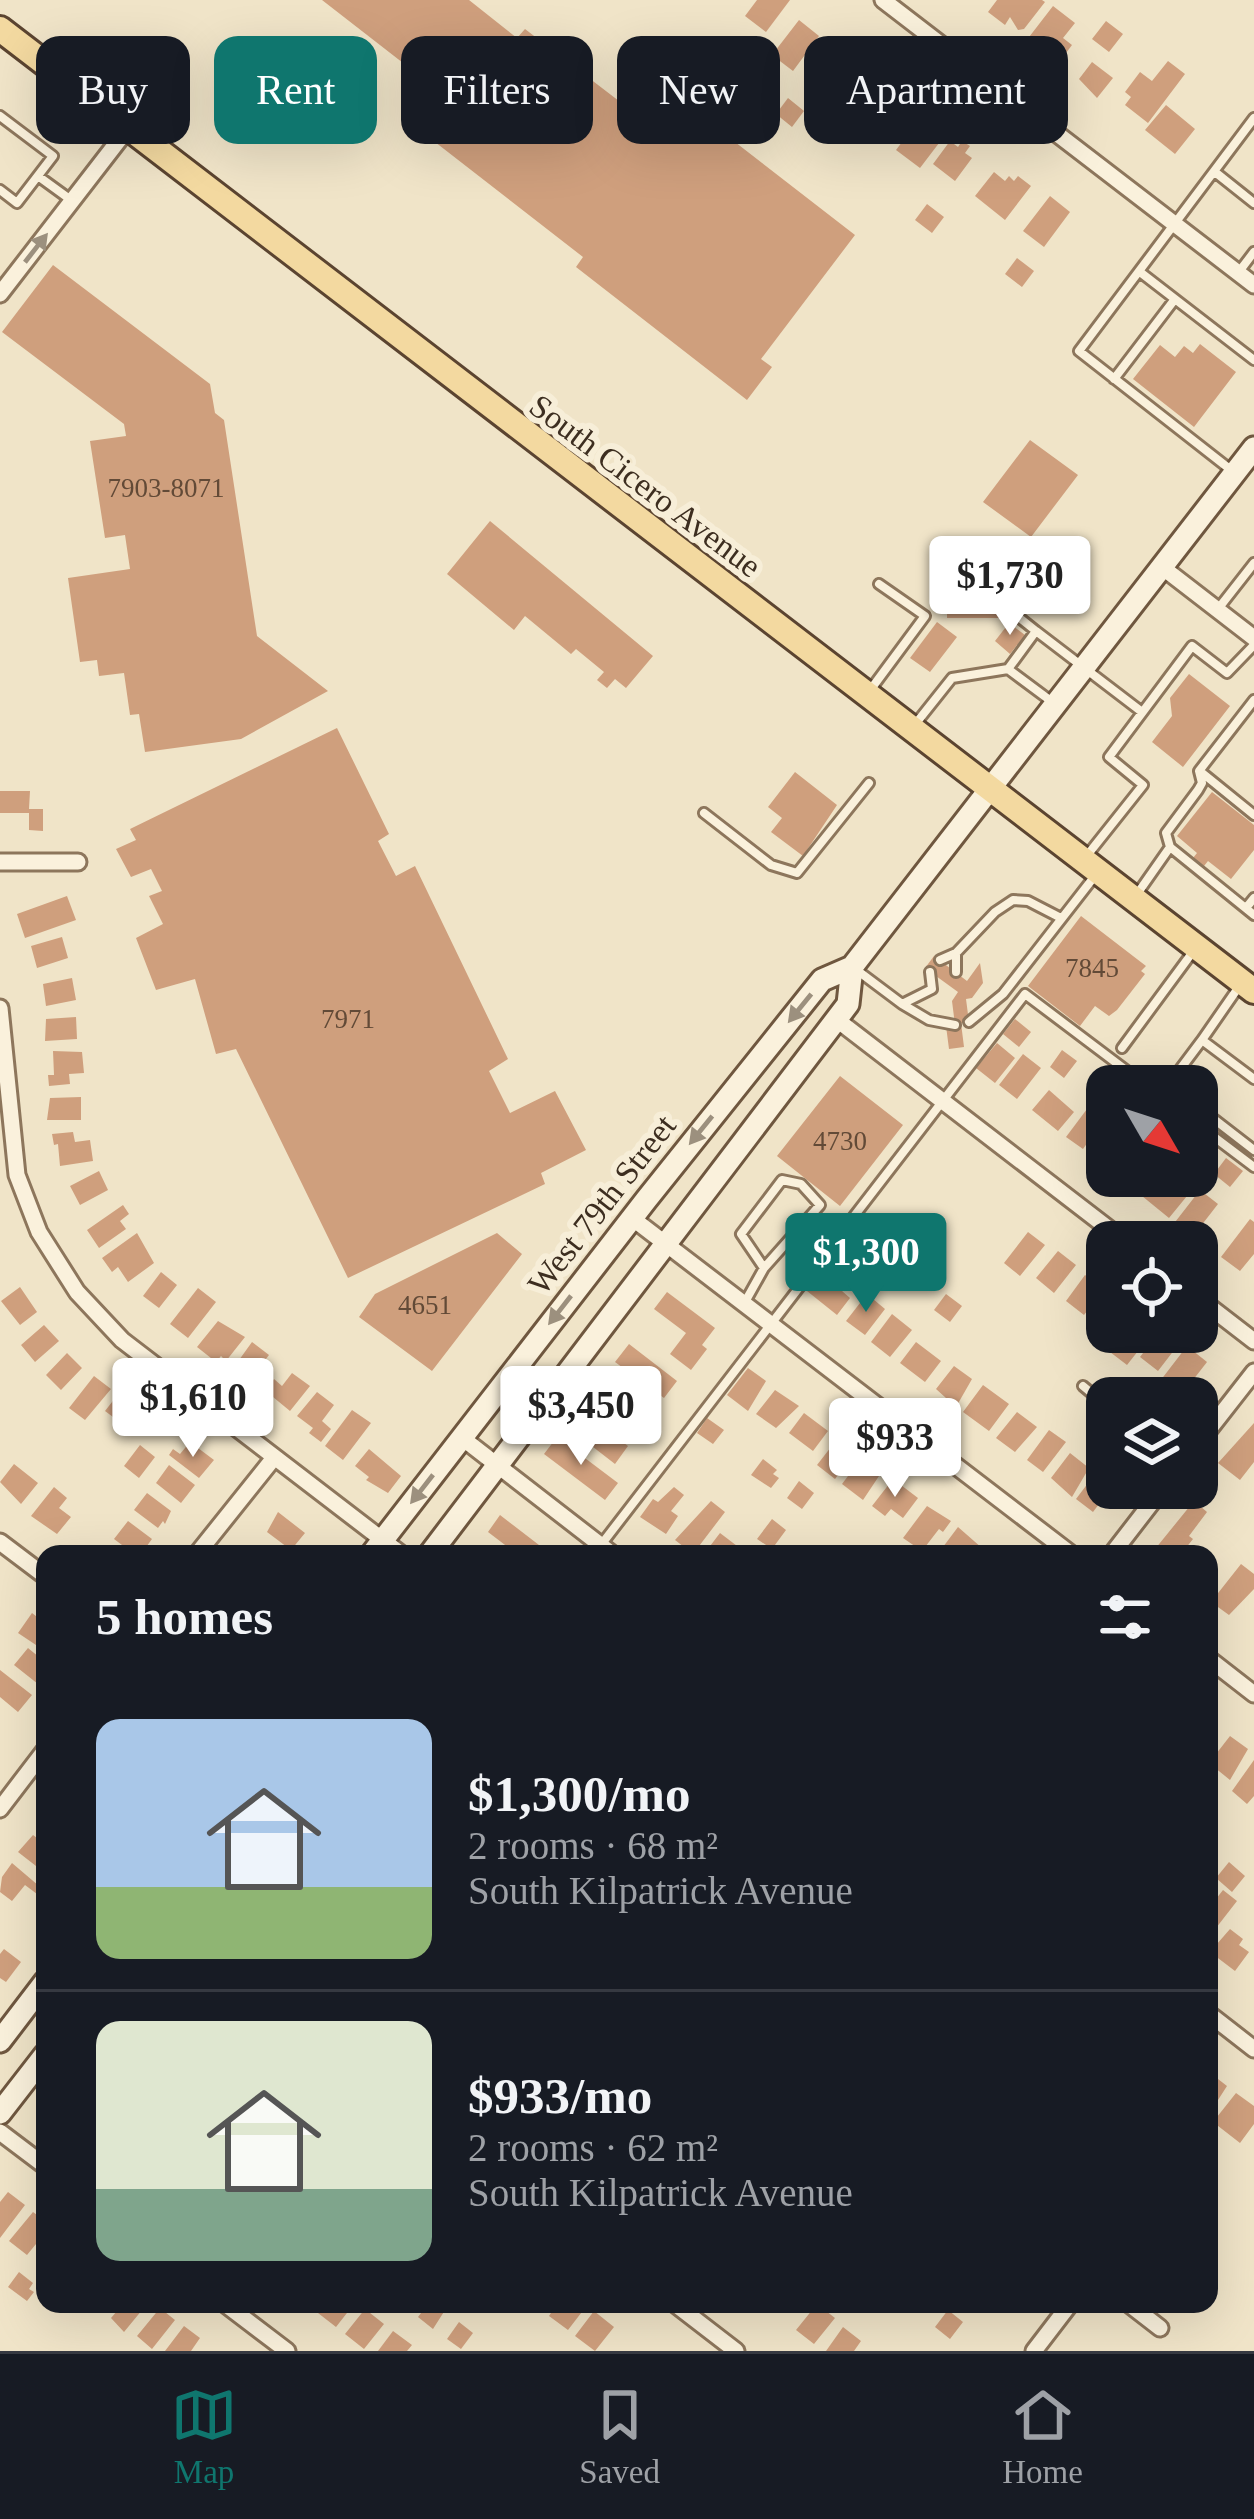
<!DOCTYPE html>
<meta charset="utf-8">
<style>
:root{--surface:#171b24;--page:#242831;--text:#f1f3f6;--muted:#9ea1a6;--line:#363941;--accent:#0f766e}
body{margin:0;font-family:"Times New Roman",serif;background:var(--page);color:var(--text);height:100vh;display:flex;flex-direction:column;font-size:45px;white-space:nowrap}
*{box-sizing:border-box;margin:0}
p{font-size:39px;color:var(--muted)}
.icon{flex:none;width:66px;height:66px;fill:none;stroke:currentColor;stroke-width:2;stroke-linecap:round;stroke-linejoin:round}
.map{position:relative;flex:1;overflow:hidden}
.drawer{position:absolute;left:36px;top:1545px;width:1182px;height:768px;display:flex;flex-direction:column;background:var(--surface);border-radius:24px;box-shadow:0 12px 48px #0002}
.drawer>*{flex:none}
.banner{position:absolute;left:36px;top:36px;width:1182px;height:108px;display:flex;gap:24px}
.needle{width:78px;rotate:129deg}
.fabs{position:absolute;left:1086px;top:1065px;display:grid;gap:24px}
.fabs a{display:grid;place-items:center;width:132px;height:132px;border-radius:24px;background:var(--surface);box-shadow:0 12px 48px #0002;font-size:60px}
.price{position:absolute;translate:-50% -102px;padding:0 27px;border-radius:12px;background:#fff;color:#222;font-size:39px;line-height:78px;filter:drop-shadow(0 3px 6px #0008)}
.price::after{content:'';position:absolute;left:50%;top:72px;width:36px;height:27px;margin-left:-18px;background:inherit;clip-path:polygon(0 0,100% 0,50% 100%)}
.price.active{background:var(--accent);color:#fff}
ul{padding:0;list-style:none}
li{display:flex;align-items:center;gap:36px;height:300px;padding:0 60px}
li+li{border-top:3px solid var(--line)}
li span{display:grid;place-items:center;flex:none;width:336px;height:240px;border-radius:24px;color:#555}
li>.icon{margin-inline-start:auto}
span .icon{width:144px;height:144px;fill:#fffc;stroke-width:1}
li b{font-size:51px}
h2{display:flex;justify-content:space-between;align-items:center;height:144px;padding:0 60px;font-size:51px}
.chip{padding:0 42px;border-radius:24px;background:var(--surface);box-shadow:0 12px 48px #0002;font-size:42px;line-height:108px}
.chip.active{background:var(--accent);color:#fff}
.dock{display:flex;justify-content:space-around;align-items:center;height:168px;border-top:3px solid var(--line);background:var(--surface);font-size:33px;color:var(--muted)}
.dock a{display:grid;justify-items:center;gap:6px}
.dock .active{color:var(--accent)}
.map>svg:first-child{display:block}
</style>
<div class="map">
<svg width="1254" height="2351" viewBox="0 0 1254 2351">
<rect width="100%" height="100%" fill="#f0e4c8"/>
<path fill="#cf9f7d" d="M322,0h147l48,38 8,-9 107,82 23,-31 200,155 -94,124 11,8 -25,33 -171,-133 7,-10 -148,-115 26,-34z
M757,0h33l-24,32 -21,-16z
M997,0h45l3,2 -21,27 -6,1 -8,-13 -5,8 -17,-13z
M1053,6l22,17 -12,15 9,7 -15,20 -31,-24z
M799,20l20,16 -26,35 -21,-16z
M1106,21l17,13 -14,18 -17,-13z
M835,49l30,23 -15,20 -30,-23z
M1168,61l17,13 -37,49 -23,-18 6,-8 -6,-5 15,-20 12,9z
M880,62l34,30 -31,41 -22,-16 14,-19 -14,-11z
M1092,62l21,16 -16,20 -18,-19z
M716,69l16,12 -14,19 -16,-13z
M758,95l16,13 -14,18 -16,-13z
M788,98l16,13 -12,16 -16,-13z
M923,100l29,26 -32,42 -24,-18 21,-28 -7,-5z
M1166,105l29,24 -20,25 -30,-24z
M950,141l8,6 4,-6 8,5 -5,7 7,5 -17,23 -22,-17z
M994,172l11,9 4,-5 5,5 4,-5 13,10 -26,34 -30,-24z
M1050,196l20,16 -26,35 -21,-16z
M927,204l17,13 -12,16 -17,-13z
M1017,258l17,13 -12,16 -17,-13z
M53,265l157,119 5,29 9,7 33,216 71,55 -87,48 -96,13 -6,-38 -9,1 -6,-42 -25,3 -2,-16 -17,2 -12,-84 62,-9 -5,-34 -20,3 -15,-97 36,-5 -2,-12 -122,-92z
M1200,344l36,28 -42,55 -61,-48 27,-34 15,12 9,-11 9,7z
M1030,440l48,35 -47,62 -48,-35z
M490,521l163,135 -27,32 -11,-9 -8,9 -10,-8 7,-8 -28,-23 -5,5 -46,-38 -11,14 -67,-56z
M975,578v11h33v29h-61v-39z
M937,622l20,15 -27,35 -20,-14z
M1009,623l16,12 -15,19 -15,-13z
M1189,674l41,32 -47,61 -31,-25 20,-26 -2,-18z
M337,728l52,106 -11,7 18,35 19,-10 93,193 -19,12 21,42 45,-22 31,59 -45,23 4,11 -197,94 -112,-229 -20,5 -21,-75 -39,11 -20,-52 27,-14 -14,-28 13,-5 -11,-22 -20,8 -15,-28 20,-9 -6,-11z
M795,772l42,33 -34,51 -32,-24 11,-14 -14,-11z
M0,791h30l-1,18h14v22l-14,-1v-17h-29z
M1212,792l42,33v25l-23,29 -23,-18 -4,5 -11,-8 4,-5 -20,-17z
M67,896l9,24 -51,18 -8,-24z
M1081,916l65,50 -5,5 4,3 -28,36 -8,6 -14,-10 -15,20 -52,-40z
M62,937l6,21 -31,10 -6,-22z
M934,956l33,25 13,-18 3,20 -11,15 -6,1 3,23 -8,1 3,24 -15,2 -3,-23 9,-1 -3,-24 6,-9 -33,-24z
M72,978l4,22 -30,6 -3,-22z
M76,1017l1,22 -32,2 1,-22z
M1015,1019l16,13 -12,15 -16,-13z
M997,1043l18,15 -20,25 -19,-15z
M1062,1050l15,11 -13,17 -14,-11z
M53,1051l29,1 2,21 -15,1 1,10 -21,2 -1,-11h6z
M1023,1054l18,14 -24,31 -18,-14z
M840,1076l63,49 -63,81 -63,-50z
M1049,1090l25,22 -16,19 -26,-21z
M81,1097v23h-34l3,-22z
M1090,1105l16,12 -23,32 -17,-12z
M1107,1129v35l-3,4 -17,-13z
M73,1132l2,10 15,-2 3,21 -33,5 -2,-22 -4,1 -2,-11z
M1226,1158l17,13 -13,16 -16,-13z
M99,1171l9,19 -28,15 -10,-19z
M1158,1176l29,20 -18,22 -27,-22z
M1200,1190l18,14 -28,36 -18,-14z
M123,1205l6,9 -9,7 6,8 -27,19 -12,-18z
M1250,1219l4,3v32l-14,17 -19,-14z
M856,1228l17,13 -11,14 -16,-14z
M1028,1232l17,13 -25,31 -16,-13z
M137,1233l17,30 -26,19 -10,-15 -6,5 -10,-14z
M497,1233l25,21 -90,117 -73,-54 16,-23z
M1058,1251l18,14 -22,28 -18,-15z
M891,1254l15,11 -12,17 -15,-12z
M831,1261l13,10 -10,13 16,14 -13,17 -30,-24z
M161,1272l16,13 -18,23 -16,-12z
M1085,1275l19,14 -20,26 -18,-14z
M20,1287l17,25 -17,13 -19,-24z
M198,1288l18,14 -28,36 -18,-14z
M667,1292l48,36 -13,17 5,4 -16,21 -21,-16 16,-21 -32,-24z
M867,1294l18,15 -20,26 -19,-14z
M946,1294l16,12 -12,16 -16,-12z
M892,1314l20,16 -22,27 -19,-15z
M218,1321l27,16 -19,24 -5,-5 -5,6 -19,-15z
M44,1325l15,16 -24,21 -14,-17z
M1126,1332h27l-26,33 -17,-13z
M1159,1332l11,3 8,10 -20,26 -18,-14z
M252,1342l17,13 -10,13 10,8 -13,17 -9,-7 5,-5 -18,-14z
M916,1342l25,19 -16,21 -25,-19z
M629,1344l48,37 -13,17 -49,-36z
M1187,1346l20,16 -14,18 3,3 -12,15h-37z
M67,1353l15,15 -21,22 -15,-15z
M954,1366l18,13 -16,28 -20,-18z
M748,1368l18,13 -18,30 -21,-16z
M292,1373l18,13 -20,25 -17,-14 -3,5 -8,-6 12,-17 8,7z
M607,1373l49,37 -13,17 -49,-37z
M94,1376l17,13 -26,31 -16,-12z
M983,1385l26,19 -20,27 -26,-19z
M775,1390l24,16 -23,22 -20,-14z
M317,1392l17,13 -12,16 9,8 -10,13 -12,-9 4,-5 -16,-12z
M119,1393l26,15 -16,21 -24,-18z
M579,1409l49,37 -13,18 -49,-38z
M352,1410l19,13 -28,37 -18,-14z
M1017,1412l20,15 -22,25 -19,-14z
M804,1413l24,18 -15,20 -24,-18z
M707,1418l17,12 -11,14 -16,-11z
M1254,1423v39l-14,18 -22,-17z
M1049,1430l17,12 -23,30 -16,-12z
M557,1437l61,46 -13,17 -61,-46z
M843,1437l13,15 -21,27 -18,-14 21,-27z
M190,1442l24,18 -15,18 -30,-23 4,-6 7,5z
M140,1445l15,12 -16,21 -15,-12z
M369,1449l32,27 -13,17 -22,-13 3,-3 -14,-11z
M1070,1453l19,15 -17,29 -21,-19z
M863,1456l20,14 -20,30 -21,-16z
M1107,1458v30h4l-18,24 -17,-13z
M763,1459l14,11 -4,4 6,4 -8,10 -20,-13z
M14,1464l24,19 -17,21 -21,-22z
M169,1465l26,20 -14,18 -25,-20z
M893,1479l25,19 -15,20 -12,-9 -6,7 -13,-10z
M799,1481l15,12 -12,16 -15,-11z
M54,1487l13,11 -8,10 12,9 -14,17 -26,-18z
M674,1487l10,8 -13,16 7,5 -12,18 -26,-17 13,-18 5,3z
M147,1493l24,18 -6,13 -2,-3 -5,7 -24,-18z
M711,1501l14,11 -32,42 -18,-14z
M1194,1501l13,11 -18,24 4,3 -12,15h-30z
M927,1506l24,15 -8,11 -4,-3 -17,22 -19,-13z
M278,1512l27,21 -14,17 -24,-18z
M500,1515l39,30 -7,9h-15l-29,-22z
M772,1519l14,11 -14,19 -15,-10z
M128,1521l24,18 -11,15h-7l-20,-15z
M958,1527l24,21 -5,6h-25l-9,-7z
M720,1533l21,16 -4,5h-33z
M1241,1564l13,10v15l-25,26 -18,-13z
M32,1613l13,10v28l-27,-18z
M28,1648l17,14v14l-7,8 -24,-19z
M0,1670l32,25 -14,17 -18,-15z
M1230,1736l18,13 -18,31 -21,-17z
M1254,1760v36l-7,8 -15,-13z
M33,1835l12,9v29l-27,-21z
M1229,1862l16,14 -13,16 -16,-14z
M12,1863l27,23 6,-8v22l-20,-15 -13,16 -12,-9 2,-15z
M1223,1890l14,11 -28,36v-29z
M1230,1929l13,10 -4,6 10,7 -14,19 -25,-19z
M4,1949l17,13 -15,20 -6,-4v-24z
M1209,2072l18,14 -18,28z
M1236,2093l18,13v18l-14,19 -27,-21z
M8,2192l17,13 -25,33v-36z
M33,2212l12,9v12l-18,22 -18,-14z
M19,2272l14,11 -4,6 5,3 -7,9 -19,-14z
M123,2304h24l-23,28 -13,-14z
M325,2304h29l-18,23 -18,-14z
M428,2304l19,3 -14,22 -15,-12z
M557,2304h31l-20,26 -19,-14z
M817,2304l18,14 -21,26 -18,-14z
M160,2308l15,12 -23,29 -15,-13z
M365,2309l19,15 -20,25 -19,-15z
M948,2310l15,12 -13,17 -15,-12z
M594,2311l20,16 -19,24 -20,-15z
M459,2322l14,11 -12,16 -14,-10z
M184,2326l16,12 -9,13h-26z
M843,2327l18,14 -7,10h-28z
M393,2331l19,14 -5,6h-29z"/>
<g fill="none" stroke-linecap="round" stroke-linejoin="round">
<g stroke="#8d765c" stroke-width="14">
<path id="lane" d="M0,116l53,40 -36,47 -17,-13
M1215,172l39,31
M38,176l33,24
M1140,272l114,88
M1238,273l16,-21
M1114,379l61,-80
M1231,470l-152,-119 175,-233
M1218,609l36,-46
M1036,631l-20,-16 25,-34
M871,689l54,-73 -46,-32
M1055,704l-47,-35 28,-38 106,81
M913,727l39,-49 56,-9
M1201,772l53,43
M704,813l67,52 26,8 72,-90
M1170,847l-4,-14 32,-43 4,-7 -3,-12 55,-71
M1085,858l58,-73 -34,-28 83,-111 35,27 27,-28
M1135,897l35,-50 84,68
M1246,908l8,-10
M940,960l16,-7 39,-41 18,-12 15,1 33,17
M858,971l44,33 30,-15 -2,-17
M956,972v-19
M1238,988l-36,52 52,39
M902,1004l27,16 26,5
M969,1022l34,-28 91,-117
M1122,1048l70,-95
M1172,1086l-3,-2 33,-44
M1197,1106l57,44
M1197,1124l57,43
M745,1302l19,-34 56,-63 -19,-21 -19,-4 -41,54 23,34
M1083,1386l24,20
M594,1554l431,-560 122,92"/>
</g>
<g stroke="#8d765c" stroke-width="21">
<path id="street" d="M883,0l371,285
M0,294l129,-167
M1162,567l92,71
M0,862h78
M0,1008l17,167 22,57 38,60 45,48 279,214
M836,1019l290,223
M632,1218l439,336
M1197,1297l57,44
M461,1437l151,117
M1197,1445l57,-73
M0,1542l45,34
M197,1554l76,-95
M1112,1554l51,-66
M1209,1659l45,35
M0,1809l45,-59
M1209,2014l45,35
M0,2132l45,34
M225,2304l62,47
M675,2304l61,47
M1129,2304l31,24
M1034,2351l36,-47"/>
</g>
<g stroke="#6f573f" stroke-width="27">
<path id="secondary" d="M372,1554l274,-354 176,-220 30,-13 402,-519
M430,1554l418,-550 4,-37
M0,2041l45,-59
M0,2113l45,-58"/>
</g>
<g stroke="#5b4430" stroke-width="30">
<path id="primary" d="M0,29l1254,962"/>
</g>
<use href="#lane" stroke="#faf1dc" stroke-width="8"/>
<use href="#street" stroke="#faf1dc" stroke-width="15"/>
<use href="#secondary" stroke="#faf1dc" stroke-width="21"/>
<use href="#primary" stroke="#f3d9a0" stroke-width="24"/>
</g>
<defs><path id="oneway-solid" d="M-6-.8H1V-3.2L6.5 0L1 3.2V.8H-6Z" transform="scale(3)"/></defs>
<g fill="#9c907e">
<use href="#oneway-solid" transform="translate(36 248) rotate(-52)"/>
<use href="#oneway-solid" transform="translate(800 1008) rotate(129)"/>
<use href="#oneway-solid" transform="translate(701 1130) rotate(129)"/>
<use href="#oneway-solid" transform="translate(560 1310) rotate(128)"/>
<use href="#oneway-solid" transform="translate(422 1489) rotate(128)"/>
</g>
<g text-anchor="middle" stroke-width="12" stroke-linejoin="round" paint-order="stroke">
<g font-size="27" fill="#624a37">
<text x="166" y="497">7903-8071</text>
<text x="1092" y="977">7845</text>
<text x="348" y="1028">7971</text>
<text x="840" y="1150">4730</text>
<text x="425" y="1314">4651</text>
</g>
<g font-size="33" fill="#3d2e20" stroke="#f7eed8">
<text transform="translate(646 485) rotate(37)" y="12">South Cicero Avenue</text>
<text transform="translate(601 1204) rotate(-52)" y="12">West 79th Street</text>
</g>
</g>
</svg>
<div class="fabs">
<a><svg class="needle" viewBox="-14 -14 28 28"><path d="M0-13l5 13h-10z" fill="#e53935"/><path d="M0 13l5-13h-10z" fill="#9ea1a6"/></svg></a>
<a><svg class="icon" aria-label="locate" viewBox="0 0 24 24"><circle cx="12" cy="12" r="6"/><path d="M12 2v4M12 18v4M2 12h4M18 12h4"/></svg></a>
<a><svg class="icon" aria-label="layers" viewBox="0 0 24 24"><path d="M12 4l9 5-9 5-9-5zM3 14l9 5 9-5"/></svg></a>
</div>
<b class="price" style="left:1010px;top:638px">$1,730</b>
<b class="price active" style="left:866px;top:1315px">$1,300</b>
<b class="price" style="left:193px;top:1460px">$1,610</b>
<b class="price" style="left:581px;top:1468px">$3,450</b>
<b class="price" style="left:895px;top:1500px">$933</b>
<div class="banner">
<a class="chip">Buy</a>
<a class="chip active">Rent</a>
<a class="chip">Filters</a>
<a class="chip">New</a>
<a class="chip">Apartment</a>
</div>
<section class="drawer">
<h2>5 homes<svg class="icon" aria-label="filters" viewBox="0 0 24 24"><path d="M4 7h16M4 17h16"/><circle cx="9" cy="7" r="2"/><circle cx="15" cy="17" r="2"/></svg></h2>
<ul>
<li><span style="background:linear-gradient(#a9c7e8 70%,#8fb573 0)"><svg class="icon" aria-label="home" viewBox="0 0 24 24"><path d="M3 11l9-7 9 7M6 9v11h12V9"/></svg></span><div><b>$1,300/mo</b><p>2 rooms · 68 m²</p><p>South Kilpatrick Avenue</p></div></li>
<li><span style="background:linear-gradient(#dfe7d0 70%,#7fa58c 0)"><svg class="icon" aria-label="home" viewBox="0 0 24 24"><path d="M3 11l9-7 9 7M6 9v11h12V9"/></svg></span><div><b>$933/mo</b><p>2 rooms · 62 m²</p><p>South Kilpatrick Avenue</p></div></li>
</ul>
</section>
</div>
<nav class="dock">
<a class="active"><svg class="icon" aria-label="map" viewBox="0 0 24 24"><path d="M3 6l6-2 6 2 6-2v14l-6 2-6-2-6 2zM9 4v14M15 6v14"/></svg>Map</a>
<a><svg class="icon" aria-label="saved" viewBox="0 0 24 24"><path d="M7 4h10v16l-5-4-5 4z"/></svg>Saved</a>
<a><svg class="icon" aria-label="home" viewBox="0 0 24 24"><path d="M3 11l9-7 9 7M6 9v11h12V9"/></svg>Home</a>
</nav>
